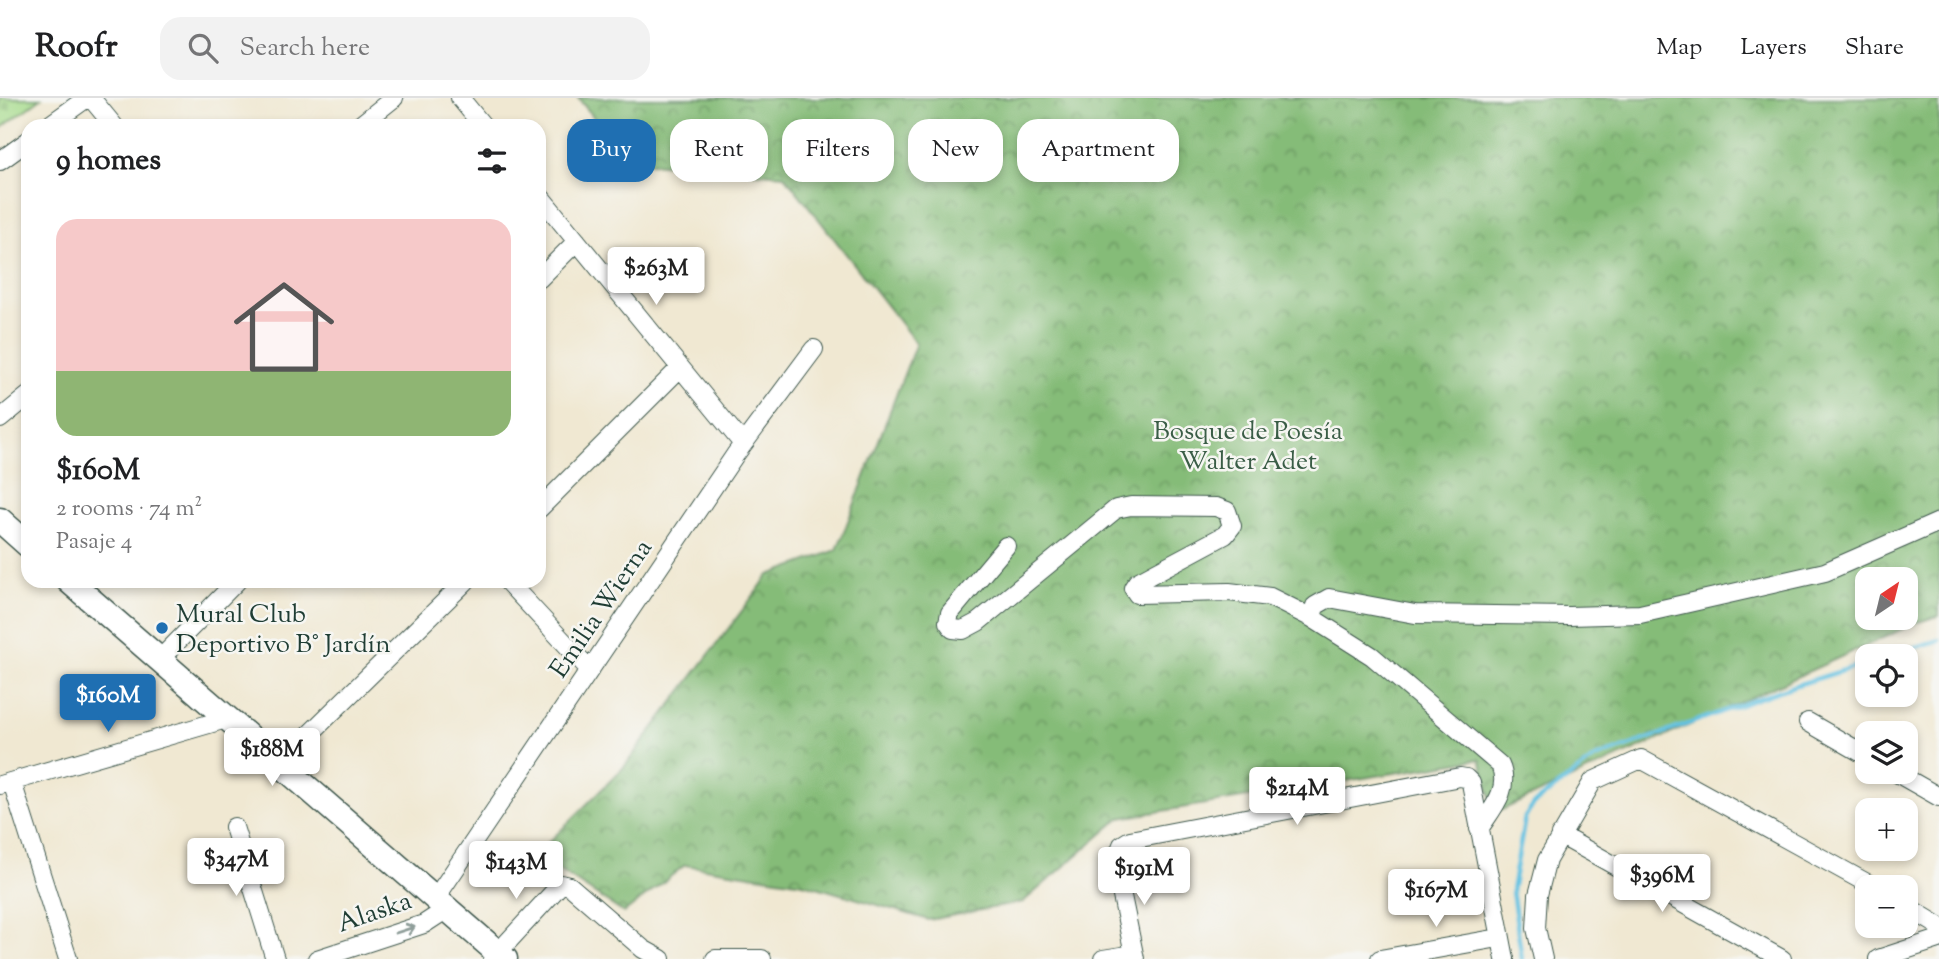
<!DOCTYPE html>
<meta charset="utf-8">
<style>
:root{--surface:#fff;--page:#f2f2f2;--text:#202124;--muted:#757577;--line:#e0e0e0;--accent:#1f6fb2}
body{margin:0;font-family:"Sorts Mill Goudy",serif;background:var(--page);color:var(--text);height:100vh;display:flex;flex-direction:column;font-size:26px;white-space:nowrap}
*{box-sizing:border-box;margin:0}
p{font-size:23px;color:var(--muted)}
.icon{flex:none;width:38px;height:38px;fill:none;stroke:currentColor;stroke-width:2;stroke-linecap:round;stroke-linejoin:round}
.map{position:relative;flex:1;overflow:hidden}
.sheet{position:absolute;left:21px;top:21px;width:525px;height:469px;display:flex;flex-direction:column;background:var(--surface);border-radius:21px;box-shadow:0 4px 10px #0003}
.sheet>*{flex:none}
.banner{position:absolute;left:567px;top:21px;width:665px;height:63px;display:flex;gap:14px}
.needle{width:46px;rotate:35deg}
.controls{position:absolute;left:1855px;top:469px;display:grid;gap:14px}
.controls a{display:grid;place-items:center;width:63px;height:63px;border-radius:14px;background:var(--surface);box-shadow:0 4px 10px #0003;font-size:35px}
.price{position:absolute;translate:-50% -60px;padding:0 16px;border-radius:7px;background:#fff;color:#222;font-size:23px;line-height:46px;filter:drop-shadow(0 2px 4px #0008)}
.price::after{content:'';position:absolute;left:50%;top:42px;width:21px;height:16px;margin-left:-10px;background:inherit;clip-path:polygon(0 0,100% 0,50% 100%)}
.price.on{background:var(--accent);color:#fff}
ul{padding:0;list-style:none}
li{display:grid;align-content:center;gap:14px;height:371px;padding:0 35px}
li span{display:grid;place-items:center;height:217px;border-radius:21px;color:#555}
li>.icon{margin-inline-start:auto}
span .icon{width:126px;height:126px;fill:#fffc;stroke-width:1}
li b{font-size:30px}
h2{display:flex;justify-content:space-between;align-items:center;height:84px;padding:0 35px;font-size:30px}
.chip{padding:0 24px;border-radius:21px;background:var(--surface);box-shadow:0 4px 10px #0003;font-size:24px;line-height:63px}
.chip.on{background:var(--accent);color:#fff}
header{display:flex;align-items:center;gap:42px;box-sizing:border-box;height:98px;padding:0 35px;background:var(--surface);border-bottom:2px solid var(--line)}
header strong{font-size:33px}
nav{display:flex;gap:38px;margin-inline-start:auto;font-size:24px}
.search{width:490px;height:63px;background:var(--page);display:flex;align-items:center;gap:18px;box-sizing:border-box;padding:0 24px;border-radius:21px;color:var(--muted);font-size:26px}
.map>svg:first-child{display:block}
</style>
<header>
<strong>Roofr</strong>
<div class="search"><svg class="icon" aria-label="search" viewBox="0 0 24 24"><circle cx="10" cy="10" r="6"/><path d="M15 15l6 6"/></svg>Search here</div>
<nav><a>Map</a><a>Layers</a><a>Share</a></nav>
</header>
<div class="map">
<svg width="1939" height="861" viewBox="0 0 1939 861">
<defs>
<pattern id="forest-crowns" width="20" height="18" patternUnits="userSpaceOnUse" patternTransform="scale(1.75)"><rect width="20" height="18" fill="#85bc78"/><path d="M2 6a3 3 0 1 1 6 0M12 15a3 3 0 1 1 6 0" fill="none" stroke="#6c9a63"/></pattern>
<pattern id="cemetery-stones" width="16" height="16" patternUnits="userSpaceOnUse" patternTransform="scale(1.75)"><rect width="16" height="16" fill="#a7dc8d"/><path d="M2 7V4a2 2 0 0 1 4 0v3zM10 15v-3a2 2 0 0 1 4 0v3z" fill="#8fbe7a"/></pattern>
</defs>
<rect width="100%" height="100%" fill="#f6f6f2"/>
<filter id="ink" filterUnits="userSpaceOnUse"><feTurbulence type="fractalNoise" baseFrequency=".0143" numOctaves="2"/><feDisplacementMap in="SourceGraphic" scale="14" xChannelSelector="R" yChannelSelector="G"/><feConvolveMatrix kernelMatrix="1 2 1 2 8 2 1 2 1" color-interpolation-filters="sRGB"/></filter>
<filter id="wash" filterUnits="userSpaceOnUse"><feTurbulence type="fractalNoise" baseFrequency=".00686" numOctaves="4" result="noise"/><feDisplacementMap in="SourceGraphic" scale="28" xChannelSelector="R" yChannelSelector="G"/><feGaussianBlur stdDeviation="1.57" result="paint"/><feColorMatrix in="noise" values="0 0 0 0 0 0 0 0 0 0 0 0 0 0 0 0 0 1.4 0 .05"/><feComposite in="paint" operator="in"/></filter>
<g filter="url(#wash)">
<rect width="100%" height="100%" fill="#f0e8d2"/>
<path fill="url(#forest-crowns)" stroke="#527c56" stroke-width="2" fill-rule="evenodd" d="M578,0h1361v518l-21,6 -423,191 -15,-54 -360,59 -97,84 -94,18 -126,-37 -118,-18 -61,48 -88,-58 88,-88 145,-192 68,-25 79,-207 -132,-168 -155,-14zM1867,481h39v39h-39z"/>
<path fill="url(#cemetery-stones)" stroke="#638c60" stroke-width="2" d="M0,0h41l-41,31z"/>
<g fill="none" stroke-linecap="round" stroke-linejoin="round">
<path stroke="#64c2e2" stroke-width="4.5" d="M1888,558l51,-16
M1522,861l-10,-68 13,-74 10,-14 60,-45 189,-69 83,-26"/>
</g>
</g>
<g filter="url(#ink)">
<g fill="none" stroke-linecap="round" stroke-linejoin="round">
<g stroke="#3e574c" stroke-width="20">
<path id="minor" d="M91,0l23,28
M460,0l23,28
M48,28l39,-28
M359,28l35,-28
M0,63l28,-20
M539,97l204,249
M539,181l38,-38
M0,321l28,-23
M539,411l141,-141
M1006,448l-56,67 -2,9 5,7 10,1 15,-8 138,-113 15,-3 85,1 11,4 5,15 -7,9 -88,47 -4,6 4,6 92,-2 41,5 42,21 60,38 128,109c11,24 -8,44 -21,64
M507,483l83,89
M1312,520l3,-12 14,-8 86,16 154,2 71,-2 185,-42 114,-50
M159,562l78,-79
M1808,624l59,34
M279,666l187,-183
M1895,674l44,25
M12,684l56,177
M0,687l226,-66
M234,729l41,132
M1560,737l222,124
M435,801l300,-444 79,-106
M1906,808l33,20
M317,861l107,-35 23,-15
M492,861l69,-75 9,2 73,63 18,10
M715,861h47
M1103,861l31,-5
M1135,861l-20,-97 7,-17 8,-5 330,-63 6,1 5,5 34,176
M1380,861l119,-21
M1543,861l-7,-31 2,-33 9,-35 46,-79 48,-22 233,128
M1878,861l61,-20"/>
</g>
<g stroke="#3e574c" stroke-width="27">
<path id="secondary" d="M0,422l28,25
M69,483l436,378"/>
</g>
<use href="#minor" stroke="#fff" stroke-width="18"/>
<use href="#secondary" stroke="#fff" stroke-width="24"/>
</g>
<defs><path id="oneway-shaft" d="M-6 0H5M1.5-3L5.5 0L1.5 3" fill="none" stroke-width="1.6" stroke-linecap="round" stroke-linejoin="round" transform="scale(1.75)"/></defs>
<use stroke="#8f9e9a" href="#oneway-shaft" transform="translate(405 832) rotate(-18)"/>
</g>
<circle fill="#1f6fb2" stroke="#f6f6f2" stroke-width="2.5" cx="162" cy="530" r="7"/>
<g text-anchor="middle" stroke-width="5" stroke-linejoin="round" paint-order="stroke">
<g font-size="26" fill="#3a5d46" stroke="#f6f6f2">
<text x="1248" y="341">Bosque de Poesía<tspan x="1248" dy="30">Walter Adet</tspan></text>
</g>
<g font-size="26" fill="#1f3d34" stroke="#f6f6f2">
<text transform="translate(600 510) rotate(-56)" y="9">Emilia Wierna</text>
<text transform="translate(374 813) rotate(-19)" y="9">Alaska</text>
</g>
<g font-size="26" fill="#1f3d34" stroke="#f6f6f2" text-anchor="start">
<text x="176" y="524">Mural Club<tspan x="176" dy="30">Deportivo B° Jardín</tspan></text>
</g>
</g>
</svg>
<div class="controls">
<a><svg class="needle" viewBox="-14 -14 28 28"><path d="M0-13l5 13h-10z" fill="#e53935"/><path d="M0 13l5-13h-10z" fill="#757577"/></svg></a>
<a><svg class="icon" aria-label="locate" viewBox="0 0 24 24"><circle cx="12" cy="12" r="6"/><path d="M12 2v4M12 18v4M2 12h4M18 12h4"/></svg></a>
<a><svg class="icon" aria-label="layers" viewBox="0 0 24 24"><path d="M12 4l9 5-9 5-9-5zM3 14l9 5 9-5"/></svg></a>
<a>+</a>
<a>−</a>
</div>
<b class="price" style="left:656px;top:209px">$263M</b>
<b class="price on" style="left:108px;top:636px">$160M</b>
<b class="price" style="left:272px;top:690px">$188M</b>
<b class="price" style="left:1297px;top:729px">$214M</b>
<b class="price" style="left:236px;top:800px">$347M</b>
<b class="price" style="left:516px;top:803px">$143M</b>
<b class="price" style="left:1144px;top:809px">$191M</b>
<b class="price" style="left:1662px;top:816px">$396M</b>
<b class="price" style="left:1436px;top:831px">$167M</b>
<div class="banner">
<a class="chip on">Buy</a>
<a class="chip">Rent</a>
<a class="chip">Filters</a>
<a class="chip">New</a>
<a class="chip">Apartment</a>
</div>
<section class="sheet">
<h2>9 homes<svg class="icon" aria-label="filters" viewBox="0 0 24 24"><path d="M4 7h16M4 17h16"/><circle cx="9" cy="7" r="2"/><circle cx="15" cy="17" r="2"/></svg></h2>
<ul>
<li><span style="background:linear-gradient(#f6c9c9 70%,#8fb573 0)"><svg class="icon" aria-label="home" viewBox="0 0 24 24"><path d="M3 11l9-7 9 7M6 9v11h12V9"/></svg></span><div><b>$160M</b><p>2 rooms · 74 m²</p><p>Pasaje 4</p></div></li>
</ul>
</section>
</div>
